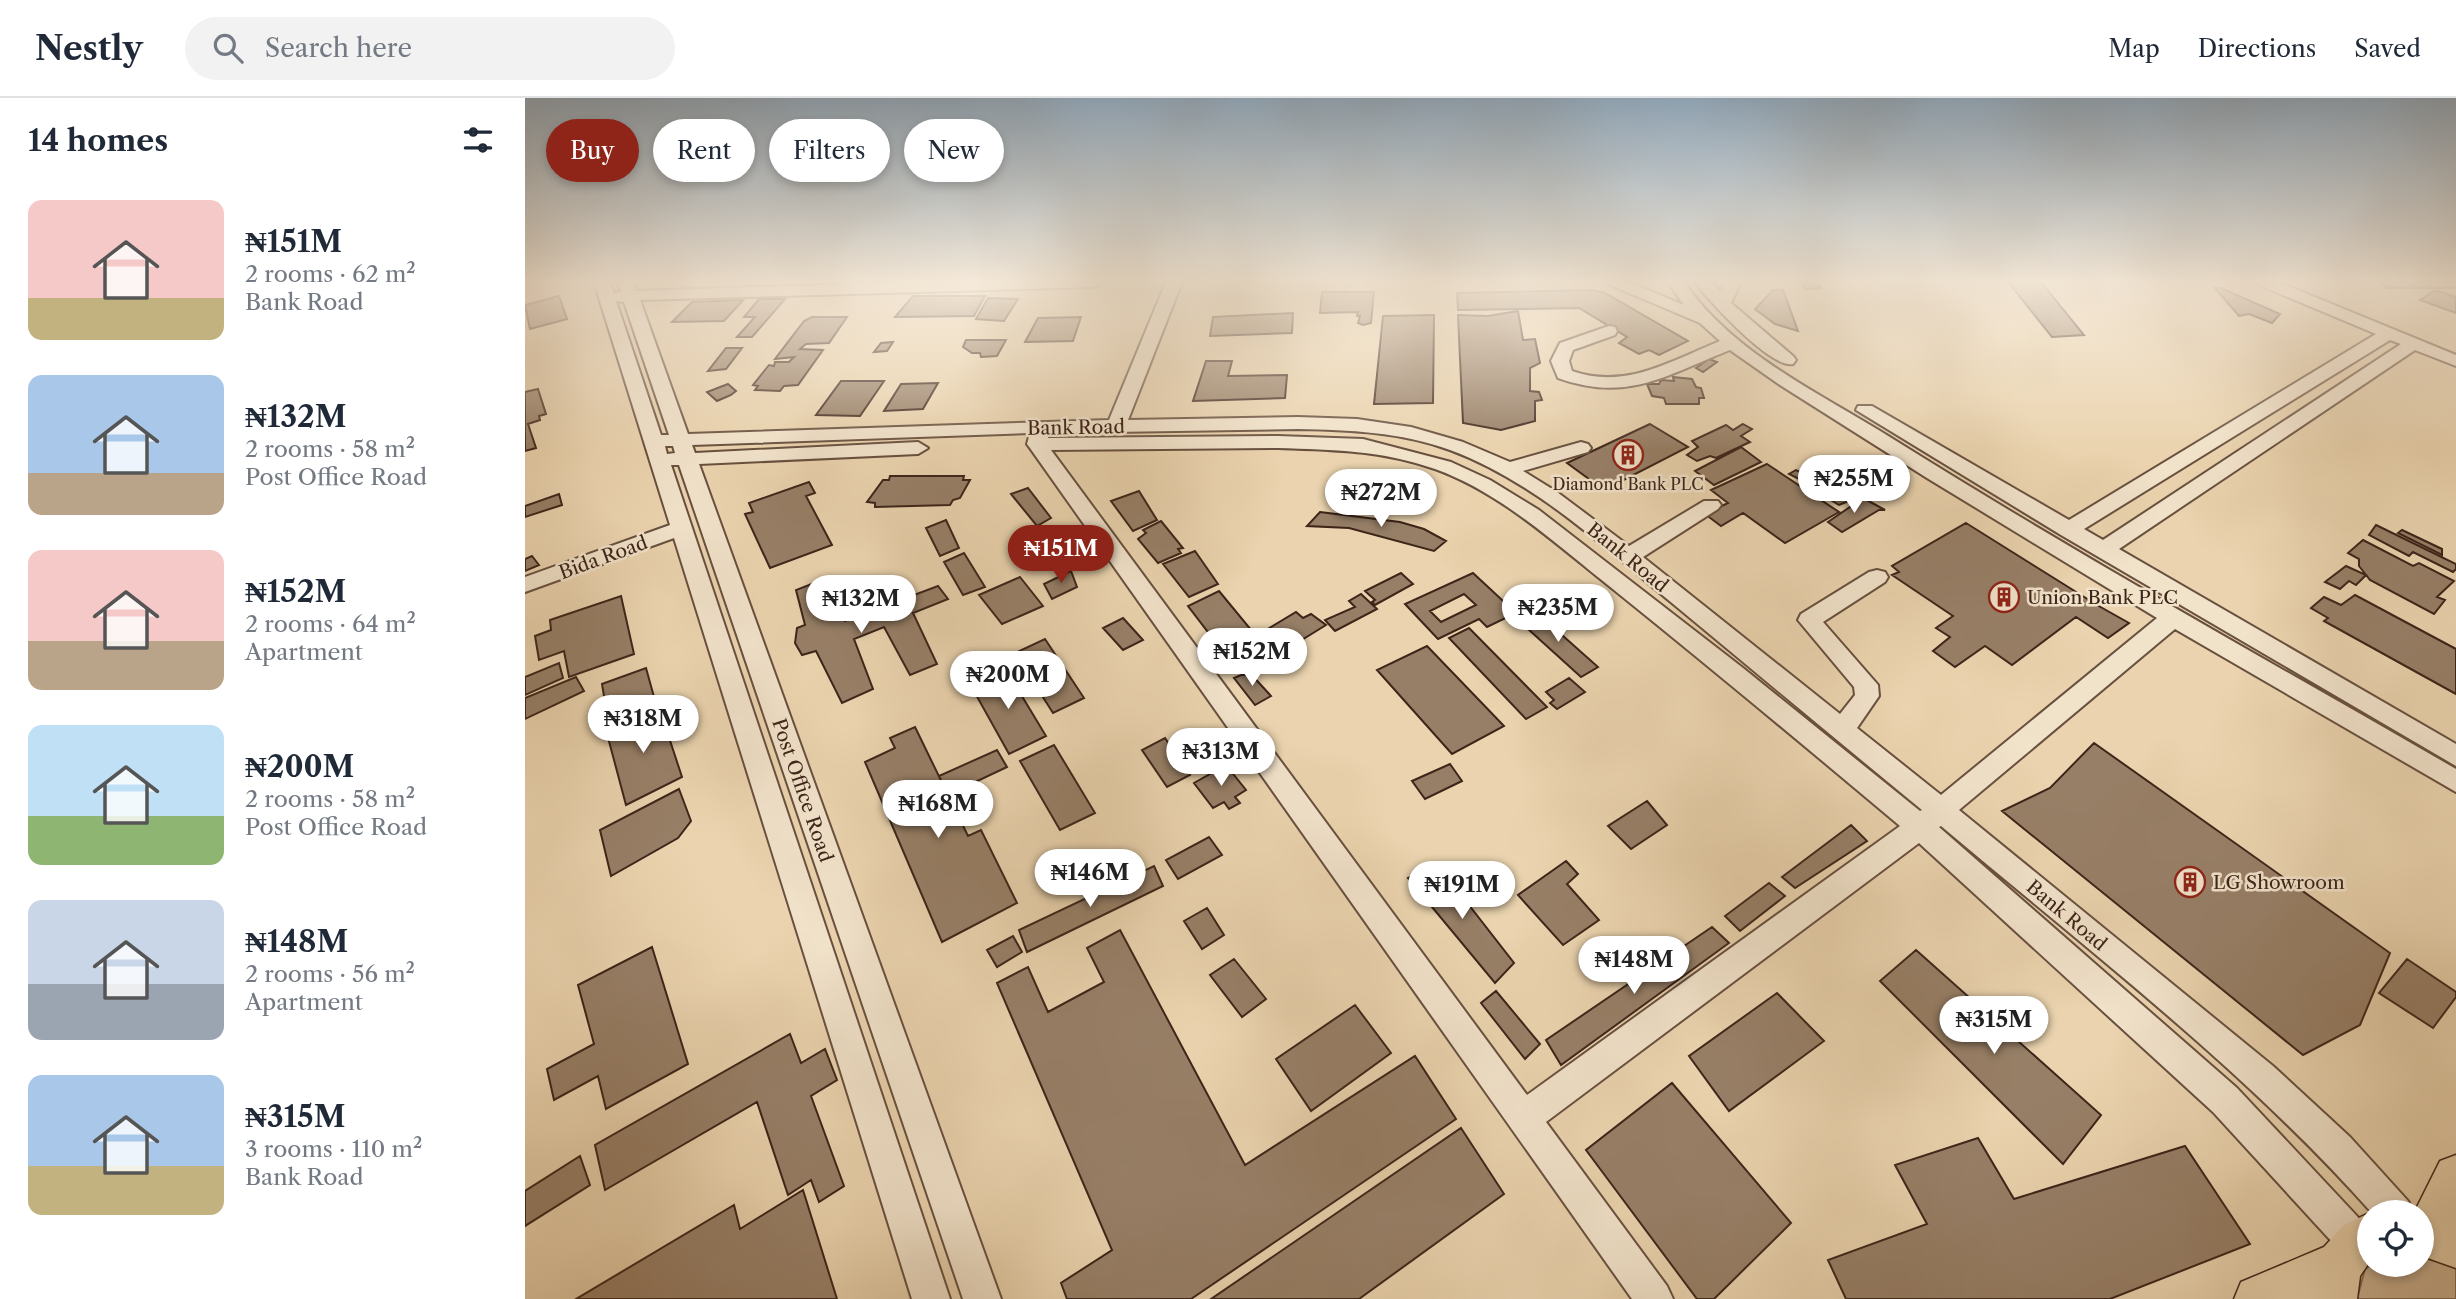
<!DOCTYPE html>
<meta charset="utf-8">
<style>
:root{--surface:#fff;--page:#f2f2f3;--text:#1f2937;--muted:#747a83;--line:#e0e1e3;--accent:#8f2418}
body{margin:0;font-family:"Libre Caslon Text",serif;background:var(--page);color:var(--text);height:100vh;display:flex;flex-direction:column;font-size:26px;white-space:nowrap}
*{box-sizing:border-box;margin:0}
p{font-size:23px;color:var(--muted)}
.icon{flex:none;width:38px;height:38px;fill:none;stroke:currentColor;stroke-width:2;stroke-linecap:round;stroke-linejoin:round}
.map{position:relative;flex:1;overflow:hidden}
.side{display:flex;flex-direction:column;background:var(--surface);width:525px}
.side>*{flex:none}
.top-card{position:absolute;left:21px;top:21px;width:665px;height:63px;display:flex;gap:14px}
.tools{position:absolute;left:1832px;top:1102px;display:grid;gap:14px}
.tools a{display:grid;place-items:center;width:77px;height:77px;border-radius:50%;background:var(--surface);box-shadow:0 4px 10px #0003;font-size:35px}
.price{position:absolute;translate:-50% -60px;padding:0 16px;border-radius:24px;background:#fff;color:#222;font-size:23px;line-height:46px;filter:drop-shadow(0 2px 4px #0008)}
.price::after{content:'';position:absolute;left:50%;top:42px;width:21px;height:16px;margin-left:-10px;background:inherit;clip-path:polygon(0 0,100% 0,50% 100%)}
.price.current{background:var(--accent);color:#fff}
ul{padding:0;list-style:none}
li{display:flex;align-items:center;gap:21px;height:175px;padding:0 28px}
li span{display:grid;place-items:center;flex:none;width:196px;height:140px;border-radius:14px;color:#555}
li>.icon{margin-inline-start:auto}
span .icon{width:84px;height:84px;fill:#fffc;stroke-width:1}
li b{font-size:30px}
h2{display:flex;justify-content:space-between;align-items:center;height:84px;padding:0 28px;font-size:30px}
.pill{padding:0 24px;border-radius:32px;background:var(--surface);box-shadow:0 4px 10px #0003;font-size:24px;line-height:63px}
.pill.current{background:var(--accent);color:#fff}
header{display:flex;align-items:center;gap:42px;box-sizing:border-box;height:98px;padding:0 35px;background:var(--surface);border-bottom:2px solid var(--line)}
header strong{font-size:33px}
nav{display:flex;gap:38px;margin-inline-start:auto;font-size:24px}
.search{width:490px;height:63px;background:var(--page);display:flex;align-items:center;gap:18px;box-sizing:border-box;padding:0 24px;border-radius:38px;color:var(--muted);font-size:26px}
main{display:flex;flex:1;min-height:0}
.map>svg:first-child{display:block}
</style>
<header>
<strong>Nestly</strong>
<div class="search"><svg class="icon" aria-label="search" viewBox="0 0 24 24"><circle cx="10" cy="10" r="6"/><path d="M15 15l6 6"/></svg>Search here</div>
<nav><a>Map</a><a>Directions</a><a>Saved</a></nav>
</header>
<main>
<section class="side">
<h2>14 homes<svg class="icon" aria-label="filters" viewBox="0 0 24 24"><path d="M4 7h16M4 17h16"/><circle cx="9" cy="7" r="2"/><circle cx="15" cy="17" r="2"/></svg></h2>
<ul>
<li><span style="background:linear-gradient(#f6c9c9 70%,#c2b280 0)"><svg class="icon" aria-label="home" viewBox="0 0 24 24"><path d="M3 11l9-7 9 7M6 9v11h12V9"/></svg></span><div><b>₦151M</b><p>2 rooms · 62 m²</p><p>Bank Road</p></div></li>
<li><span style="background:linear-gradient(#a9c7e8 70%,#b9a48a 0)"><svg class="icon" aria-label="home" viewBox="0 0 24 24"><path d="M3 11l9-7 9 7M6 9v11h12V9"/></svg></span><div><b>₦132M</b><p>2 rooms · 58 m²</p><p>Post Office Road</p></div></li>
<li><span style="background:linear-gradient(#f6c9c9 65%,#b9a48a 0)"><svg class="icon" aria-label="home" viewBox="0 0 24 24"><path d="M3 11l9-7 9 7M6 9v11h12V9"/></svg></span><div><b>₦152M</b><p>2 rooms · 64 m²</p><p>Apartment</p></div></li>
<li><span style="background:linear-gradient(#bfe0f5 65%,#8fb573 0)"><svg class="icon" aria-label="home" viewBox="0 0 24 24"><path d="M3 11l9-7 9 7M6 9v11h12V9"/></svg></span><div><b>₦200M</b><p>2 rooms · 58 m²</p><p>Post Office Road</p></div></li>
<li><span style="background:linear-gradient(#c9d6e8 60%,#9aa5b1 0)"><svg class="icon" aria-label="home" viewBox="0 0 24 24"><path d="M3 11l9-7 9 7M6 9v11h12V9"/></svg></span><div><b>₦148M</b><p>2 rooms · 56 m²</p><p>Apartment</p></div></li>
<li><span style="background:linear-gradient(#a9c7e8 65%,#c2b280 0)"><svg class="icon" aria-label="home" viewBox="0 0 24 24"><path d="M3 11l9-7 9 7M6 9v11h12V9"/></svg></span><div><b>₦315M</b><p>3 rooms · 110 m²</p><p>Bank Road</p></div></li>
</ul>
</section>
<div class="map">
<svg width="1931" height="1201" viewBox="0 0 1931 1201">
<rect width="100%" height="100%" fill="#ead3ae"/>
<filter id="stains"><feTurbulence type="fractalNoise" baseFrequency=".00286" numOctaves="4"/><feColorMatrix values="0 0 0 0 .2 0 0 0 0 .09 0 0 0 0 .02 0 0 0 .5 -.17"/></filter>
<radialGradient id="worn" r=".72"><stop offset=".6" stop-color="#630" stop-opacity="0"/><stop offset="1" stop-color="#630" stop-opacity=".3"/></radialGradient>
<path fill="#cdb595" stroke="#856d58" stroke-width="2" d="M1897,1154l34,12v35h-99l8,-30 6,-4h51z"/>
<path fill="#977f67" stroke="#3d251a" stroke-width="2" fill-rule="evenodd" d="M1275,184h16l5,6 -16,1z
M1483,184h33l43,53 -32,2z
M1854,184h77v6h-69z
M1690,190h6l59,26 -8,9 -23,-9 -10,2z
M1067,192l13,3 83,48 -29,14 -10,-5 -10,4 -20,-11 8,-6 -48,-29 -121,2 -1,-17z
M1248,192h10l15,41 -23,-7 -20,-15z
M1910,192l21,7v16l-36,-13z
M797,194h52l-3,31 -8,2 -5,-2 2,-7h-3l1,-4 -38,1z
M34,198l8,23 -37,10 -5,-24z
M388,198h72l-11,20 -79,1z
M463,200l30,1 -14,22 -28,-2z
M234,201h26l-33,38h-15l18,-20h-11z
M218,202l-19,21 -52,1 20,-20z
M993,213l5,29 12,-1 5,24 -10,5v23l9,1 3,8 -7,1v20l-34,9 -38,-7 -5,-108 30,1z
M768,215l-1,20 -82,3 3,-19z
M909,217l-1,88 -59,1 9,-88z
M287,219h35l-18,26 -23,1 -6,5 23,1 -25,35 -14,1 -4,5 -25,-1 3,-4 -5,-1 16,-20 5,1 1,-4h14l5,-5 -19,2 29,-38z
M556,219l-8,24 -48,1 13,-24z
M441,242h40l-9,16 -16,1 -1,-4h-8l-9,-6z
M368,244l-6,9 -13,1 7,-9z
M201,250h16l-16,21 -18,2z
M1184,261l8,3 -14,10 -7,-4z
M681,263h26l-4,15 59,-1 -2,23 -92,3z
M1148,279l19,2 4,8 5,1 3,10h-5v6h-33l-2,-6 -12,-2 -5,-12h12l2,-4 13,1z
M316,283h43l-24,35 -44,-1z
M413,285l-15,26 -39,2 17,-27z
M203,286l8,7 -5,4 -14,6 -10,-9z
M13,291l8,25 -7,2 1,4 -12,4 8,24 -11,3v-59z
M1125,326l38,23 -84,43 -37,-27z
M1218,326l9,5 -11,7 9,6 -34,16 -6,-2 -13,5 -10,-6 11,-8 -6,-6 34,-16 7,5z
M1216,349l20,15 -47,23 -19,-14z
M1287,364l11,9 -9,8 -11,2 -14,-7 7,-4 11,5 3,-4 -5,-2z
M1242,366l72,48 -54,31 -42,-30 -22,13 -16,-12 23,-11 -17,-13z
M1302,375l35,23 -23,9 -35,-21z
M365,378h74l-1,4h7l-10,18 -7,2 -3,5 -75,2v-4l-8,-1 16,-22h6z
M284,384l6,11 -9,3 26,49 -62,23 -25,-54 8,-2 -4,-9z
M503,390l23,30 -14,8 -26,-32z
M614,393l18,29 -24,11 -22,-30z
M34,396l3,11 -37,12v-11z
M1338,400l22,12h-6l-37,22 -14,-10z
M795,414l80,10 24,7 22,12 -12,10 -85,-23 -42,-2z
M421,422l13,28 -19,8 -14,-28z
M636,423l22,27 -5,1 3,4 -23,10 -20,-24 8,-6 -3,-3z
M1441,425l131,82 32,18 -21,15 -32,-21 -64,48 -27,-19 -30,21 -22,-16 17,-14 -14,-9 17,-12 -61,-41 7,-3 -7,-6z
M1851,427l80,39v5l-3,3 -40,-20 -4,4 -40,-21z
M1877,432l40,19v6l-44,-22z
M1838,442l50,26 6,-3 35,18 -17,16 8,3 -11,14 -64,-34 -11,-14v-7l-11,-6z
M670,453l23,33 -29,13 -26,-33z
M439,455l21,34 -22,8 -19,-33z
M7,458l7,9 -14,6v-12z
M1821,468l20,9 -10,10 -7,-4 -9,8 -15,-7z
M546,473l6,16 -25,12 -8,-15z
M876,475l12,11 -38,21 -3,-3 3,-2 -10,-9z
M948,475l43,40 -29,14 -8,-8 -41,20 -33,-35zM939,496l12,11 -35,17 -11,-11z
M495,479l23,29 -41,18 -23,-29z
M302,480l18,43 93,-35 10,13 -35,14 24,51 -27,11 -26,-48 -30,12 19,50 -31,14 -26,-52 -14,4 -7,-12 2,-15 8,-3 -9,-35z
M694,493l37,45 40,-24 7,6 8,-4 15,11 -81,50 -35,-26 7,-5 -29,-38z
M836,496l16,15 -42,22 -10,-11 30,-13 -6,-6z
M1830,497l101,54v45l-132,-73 4,-3 -17,-10 13,-11 17,8z
M96,498l13,58 -65,23 -5,-26 -25,9 -4,-24 16,-6 -1,-10z
M1010,513l63,56 -17,10 -63,-57z
M598,520l20,22 -20,10 -20,-22z
M944,530l78,79 -21,12 -77,-81z
M520,541l39,59 -31,15 -38,-60z
M902,548l77,80 -52,28 -75,-84z
M34,565l4,15 -38,17v-18z
M121,570l8,29 -47,18 -5,-31z
M480,570l41,68 -37,18 -39,-70z
M724,574l22,24 -16,9 -21,-27z
M51,579l8,14 -59,28v-21z
M1044,580l16,14 -28,17 -7,-6 4,-3 -8,-8z
M134,609l23,70 -56,28 -20,-75z
M390,629l53,109 13,-6 36,73 -75,39 -77,-180 30,-14 -5,-10z
M640,640l25,37 -23,12 -25,-37z
M1569,645l296,210 -30,72 -57,30 -301,-244 48,-23z
M529,647l41,68 -35,17 -40,-69z
M472,652l10,17 -59,28 -9,-19z
M925,666l12,17 -37,18 -13,-18z
M701,667l20,25 -11,7 5,6 -11,6 -5,-7 -11,6 -19,-25z
M154,691l12,32 -13,17 -67,38 -11,-46z
M1122,703l20,24 -36,24 -23,-23z
M1326,727l16,16 -72,47 -13,-11z
M684,739l13,18 -44,24 -12,-19z
M1041,763l12,13 -11,10 32,36 -36,25 -45,-50z
M912,766l77,99 -19,20 -87,-105z
M629,768l9,20 -136,66 -8,-22z
M1244,785l16,13 -45,35 -15,-15z
M682,810l17,27 -22,14 -18,-28z
M1187,829l17,16 -168,122 -15,-25z
M595,832l125,235 170,-109 41,63 -265,180h-124l-6,-16 51,-33 -115,-267 31,-16 20,45 56,-30 -17,-34z
M488,838l9,16 -25,15 -10,-17z
M127,849l36,117 -82,45 -8,-33 -44,24 -7,-31 47,-25 -16,-59z
M1391,852l185,165 -38,49 -183,-183z
M709,861l32,40 -24,18 -32,-42z
M1882,861l49,33v5l-23,31 -54,-35z
M971,893l44,53 -15,15 -44,-56z
M1252,895l47,48 -95,70 -40,-55z
M830,907l36,48 -80,58 -35,-52z
M265,936l11,29 24,-14 12,31 -26,16 33,90 -25,16 -8,-22 -23,15 -31,-93 -152,88 -10,-45z
M1147,985l119,140 -77,76h-17l-111,-149z
M936,1030l43,66 -145,105h-148z
M1453,1040l36,61 171,-53 65,98 -140,55h-264l-18,-39 99,-36 -32,-59z
M55,1058l10,29 -65,41v-35z
M278,1092l34,109h-261l158,-94 6,24z"/>
<g fill="none" stroke-linecap="round" stroke-linejoin="round">
<g stroke="#68503f" stroke-width="4">
<path id="minor" d="M69,184h16l4,11 7,-1 -4,-10h16l3,9 277,-9h189l-8,5 -454,13 48,134 421,-14 57,-138h16l-54,138 170,-3 59,2 54,8 52,15 47,20 71,-20 7,2 3,4 -3,4 -65,19 34,21 72,54 75,-45h14l3,4 -3,4 -75,48 197,157 15,-19 -1,-8 -56,-67 3,-6 68,-42 8,-2 8,2 3,5 -3,5 -62,40 55,63 1,11 -22,32 84,67 216,-177 -230,-140 -147,-93 -50,-35c-64,25 -102,53 -172,28l-7,-17 9,-18 49,-17 6,1 2,4 -2,4 -42,15 -4,11 3,10c53,19 99,-10 148,-30l-20,-18 -90,-38 -2,-3h21l55,23 -16,-23h16c49,72 136,111 209,157 185,116 374,221 563,330v23l-281,-163 -216,181 314,256 77,71 58,64 6,12h-42c-128,-144 -284,-263 -431,-387l-2,1 298,261 132,141v26l-12,5 -13,-5 -131,-143 -294,-269 -373,279 121,164 6,13h-41l-602,-851 -3,-4 3,-11 -338,12 3,8 223,-11 10,6 -10,6 -219,10 302,835h-38l-284,-834h-8l279,834h-38l-238,-761 -149,54v-15l145,-52zM91,203l8,1 45,133h-8zM773,331c52,1 102,3 152,21 84,31 154,97 222,153 83,69 166,138 250,207l-2,1 -177,-143 -204,-158 -49,-30 -39,-18 -88,-23 -85,-3 -230,2 1,-5zM140,348h8l2,7 -8,1zM753,350c57,2 102,2 157,21 67,24 123,77 179,121 97,78 192,157 286,236l-373,269 -476,-645z
M1170,184h16l9,9 5,-9h16l-10,21 62,53 3,4 -3,4c-22,5 -85,-64 -98,-82z
M1732,184h21l178,73v11l-41,-16 -296,199 337,195v22l-395,-231 -205,-125 2,-4h14l197,114 307,-186 -117,-49zM1865,242l11,4 -298,196 -19,-11z"/>
</g>
<g stroke="#3d251a" stroke-width="3">
<path id="major" d="M1931,1057v113l-34,-12v-43h-8l26,-52z
M1844,1115v50l-9,13 -3,23h-123l7,-17 83,-35 20,-22z"/>
</g>
<use href="#minor" fill="#f1e2ca" fill-rule="evenodd"/>
<use href="#major" fill="#ead3ae" fill-rule="evenodd"/>
</g>
<linearGradient id="sky" x2="0" y2="1"><stop stop-color="#91a9bd"/><stop offset="0.52" stop-color="#f6ebdb"/><stop offset="1" stop-color="#f6ebdb" stop-opacity="0"/></linearGradient>
<rect width="1931" height="352" fill="url(#sky)"/>
<defs>
<g id="building-ring" transform="scale(1.575)"><circle r="9.5" fill="#f1e2ca" stroke="#8f2418" stroke-width="1.5"/><path d="M-4-6H4V6H1V3H-1V6H-4ZM-2.5-4.3h1.7v1.8h-1.7ZM.8-4.3h1.7v1.8H.8ZM-2.5-1h1.7V.8h-1.7ZM.8-1h1.7V.8H.8Z" fill="#8f2418"/></g>
</defs>
<g fill-rule="evenodd">
<use href="#building-ring" x="1103" y="357"/>
<use href="#building-ring" x="1479" y="499"/>
<use href="#building-ring" x="1665" y="784"/>
</g>
<g text-anchor="middle" stroke-width="5" stroke-linejoin="round" paint-order="stroke">
<g font-size="16" fill="#3d251a" stroke="#f1e2ca">
<text x="1103" y="392">Diamond Bank PLC</text>
</g>
<g font-size="19" fill="#3d251a" stroke="#f1e2ca">
<text transform="translate(551 329) rotate(-1)" y="7">Bank Road</text>
<text transform="translate(78 459) rotate(-20)" y="7">Bida Road</text>
<text transform="translate(1103 459) rotate(39)" y="7">Bank Road</text>
<text transform="translate(278 692) rotate(71)" y="7">Post Office Road</text>
<text transform="translate(1542 817) rotate(40)" y="7">Bank Road</text>
</g>
<g font-size="19" fill="#3d251a" stroke="#f1e2ca" text-anchor="start">
<text x="1502" y="506">Union Bank PLC</text>
<text x="1688" y="791">LG Showroom</text>
</g>
</g>
<rect width="100%" height="100%" filter="url(#stains)"/>
<rect width="100%" height="100%" fill="url(#worn)"/>
</svg>
<div class="tools">
<a><svg class="icon" aria-label="locate" viewBox="0 0 24 24"><circle cx="12" cy="12" r="6"/><path d="M12 2v4M12 18v4M2 12h4M18 12h4"/></svg></a>
</div>
<b class="price" style="left:1329px;top:417px">₦255M</b>
<b class="price" style="left:856px;top:431px">₦272M</b>
<b class="price current" style="left:536px;top:487px">₦151M</b>
<b class="price" style="left:336px;top:537px">₦132M</b>
<b class="price" style="left:1033px;top:546px">₦235M</b>
<b class="price" style="left:727px;top:590px">₦152M</b>
<b class="price" style="left:483px;top:613px">₦200M</b>
<b class="price" style="left:118px;top:657px">₦318M</b>
<b class="price" style="left:696px;top:690px">₦313M</b>
<b class="price" style="left:413px;top:742px">₦168M</b>
<b class="price" style="left:565px;top:811px">₦146M</b>
<b class="price" style="left:937px;top:823px">₦191M</b>
<b class="price" style="left:1109px;top:898px">₦148M</b>
<b class="price" style="left:1469px;top:958px">₦315M</b>
<div class="top-card">
<a class="pill current">Buy</a>
<a class="pill">Rent</a>
<a class="pill">Filters</a>
<a class="pill">New</a>
</div>
</div>
</main>
